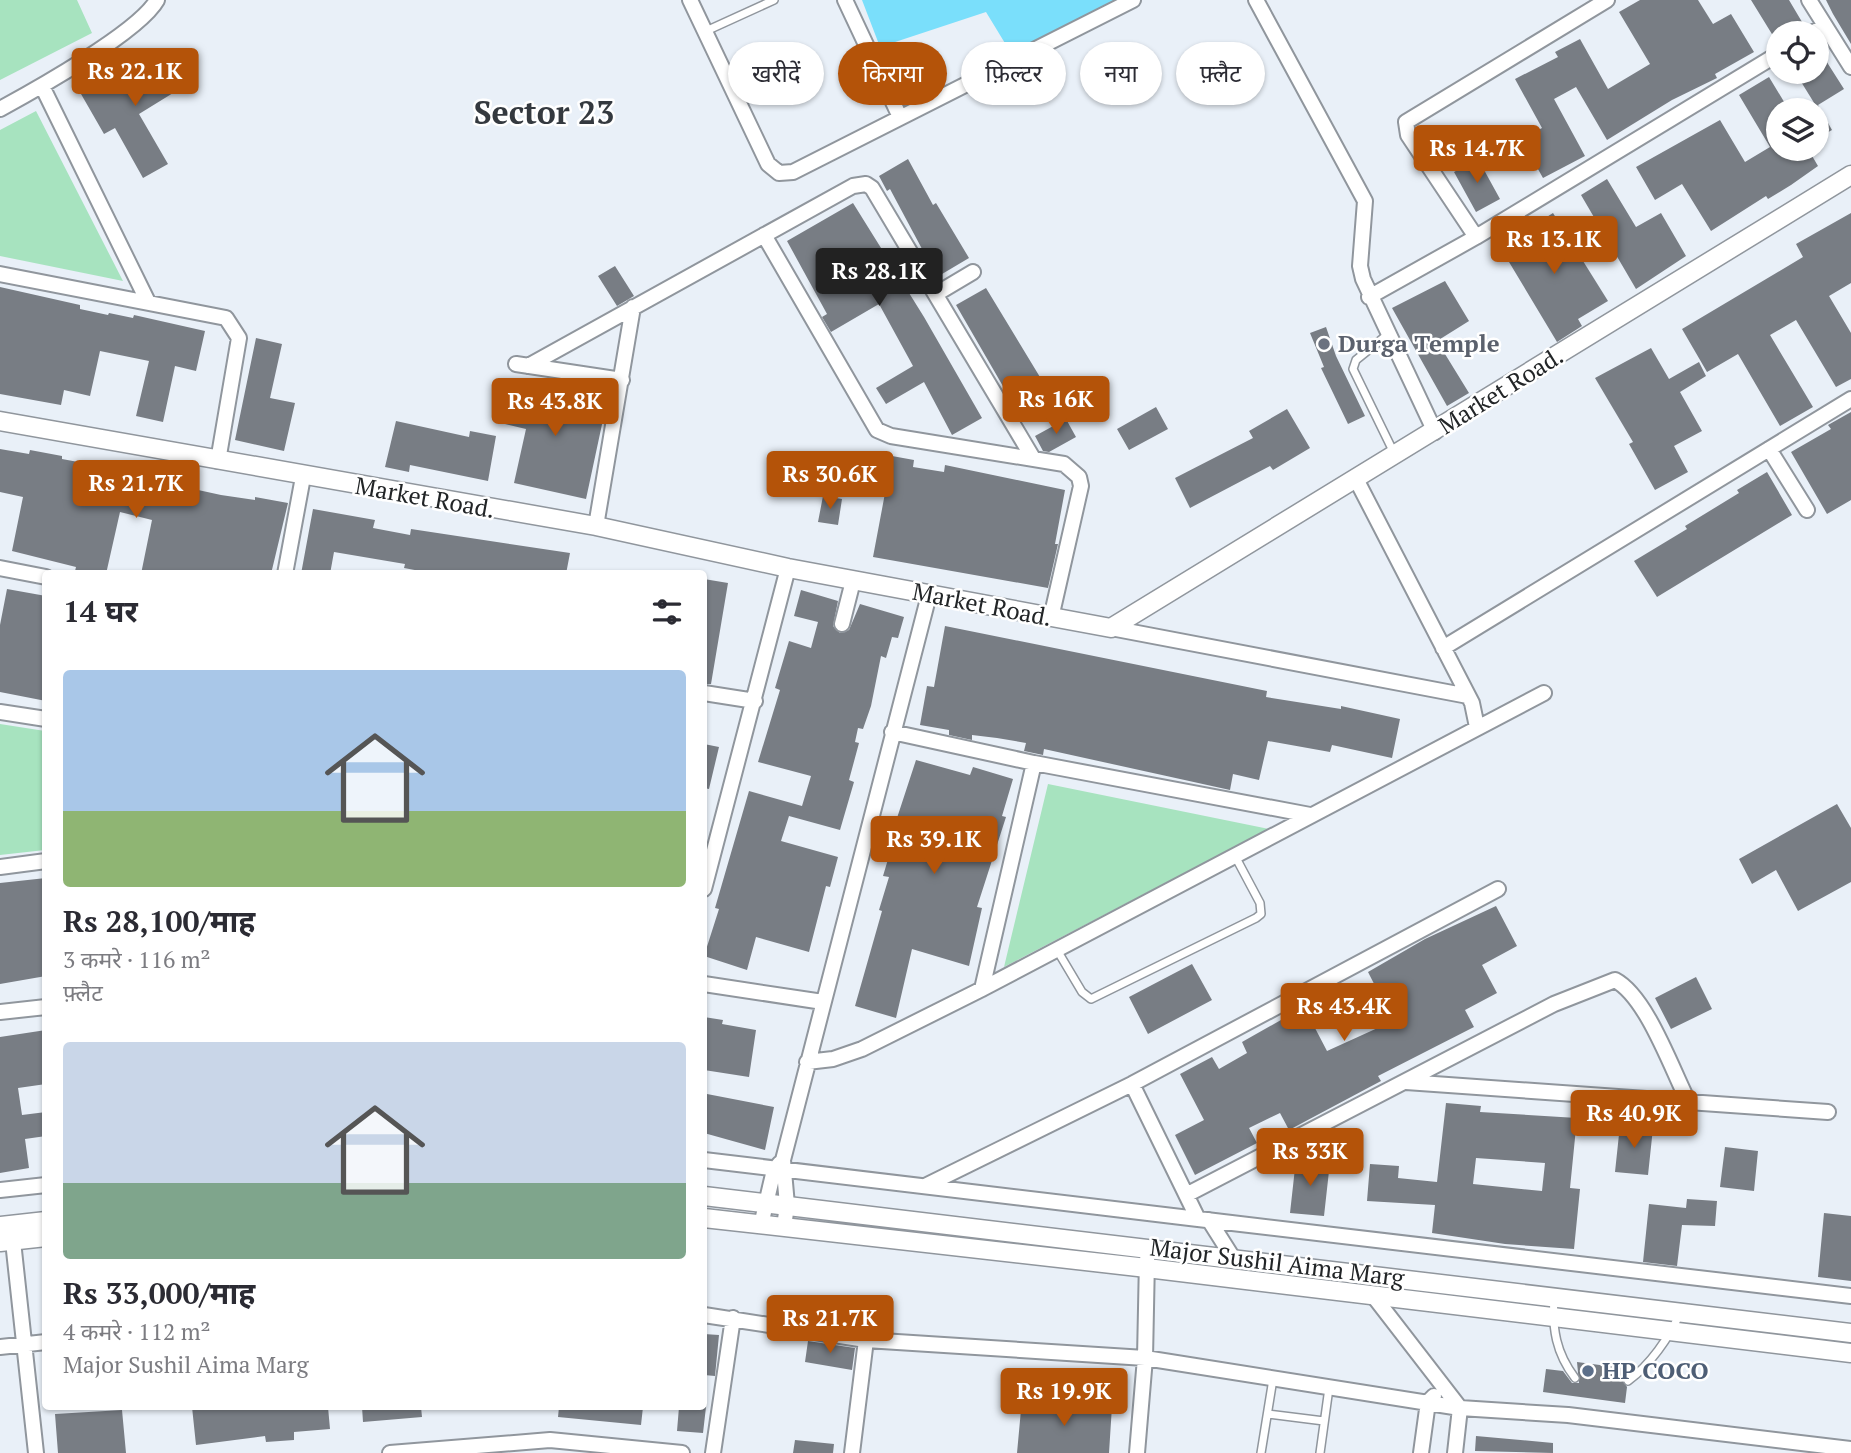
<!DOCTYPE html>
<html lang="hi">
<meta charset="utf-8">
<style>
:root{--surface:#fff;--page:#f7f7f7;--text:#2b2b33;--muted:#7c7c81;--accent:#b45309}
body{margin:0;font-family:"PT Serif","Noto Sans Devanagari",serif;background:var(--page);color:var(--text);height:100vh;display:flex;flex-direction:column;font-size:26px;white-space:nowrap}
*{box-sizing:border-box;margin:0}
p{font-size:23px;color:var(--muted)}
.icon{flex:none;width:38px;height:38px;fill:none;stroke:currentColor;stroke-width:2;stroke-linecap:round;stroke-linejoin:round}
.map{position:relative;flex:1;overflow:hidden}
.sheet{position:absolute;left:42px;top:570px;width:665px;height:840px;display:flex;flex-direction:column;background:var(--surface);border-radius:7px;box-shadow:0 2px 5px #0004}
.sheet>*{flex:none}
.top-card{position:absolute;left:728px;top:42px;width:665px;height:63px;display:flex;gap:14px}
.controls{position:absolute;left:1766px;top:21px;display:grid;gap:14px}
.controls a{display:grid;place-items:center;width:63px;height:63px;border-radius:50%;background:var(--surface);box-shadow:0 2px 5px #0004;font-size:35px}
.price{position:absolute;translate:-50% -60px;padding:0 16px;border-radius:7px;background:var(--accent);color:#fff;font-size:23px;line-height:46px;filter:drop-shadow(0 2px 4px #0008)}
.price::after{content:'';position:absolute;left:50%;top:42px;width:21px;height:16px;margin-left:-10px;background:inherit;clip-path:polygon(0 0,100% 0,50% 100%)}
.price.current{background:#222;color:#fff}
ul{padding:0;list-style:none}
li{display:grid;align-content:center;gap:14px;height:371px;padding:0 21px}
li span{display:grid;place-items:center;height:217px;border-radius:7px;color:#555}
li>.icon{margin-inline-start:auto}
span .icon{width:126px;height:126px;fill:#fffc;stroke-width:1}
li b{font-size:30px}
h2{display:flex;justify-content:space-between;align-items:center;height:84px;padding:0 21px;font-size:30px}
.chip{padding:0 24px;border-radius:32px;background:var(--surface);box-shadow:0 2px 5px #0004;font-size:24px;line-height:63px}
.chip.current{background:var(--accent);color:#fff}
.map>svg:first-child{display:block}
</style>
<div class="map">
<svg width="1851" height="1453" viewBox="0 0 1851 1453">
<rect width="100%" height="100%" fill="#e9f0f8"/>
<path fill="#a7e3bf" d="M0,0h77l15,33 -92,47z
M36,111l87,170 -123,-25v-126z
M0,724l45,7v119l-45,5z
M1048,784l221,45 -265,138z"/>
<path fill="#7adffb" d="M862,0h263l-111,58 -28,-46 -106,35z"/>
<path fill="#787d84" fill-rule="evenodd" d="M1640,0h58l15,24 18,-10 23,38 -39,22 2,4 -45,22 -65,40 -31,-53 -22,12 31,57 -42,22 -22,-39 21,-11 -27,-49 43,-22 -3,-5 25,-13 28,50 42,-25 -31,-52z
M1751,0h38l16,27 -8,6h-19l-3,6z
M1826,0h25v44l-18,-30z
M1816,45l28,44 -26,16 14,25 -16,9v-33l-21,-34h21z
M167,53l19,32 -47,29 29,50 -25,14 -28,-50 -11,6 -23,-40 49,-29 3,7z
M1769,77l20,33h-11v39h30l10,17 -27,19 -23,14 -2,-3 -55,35 -29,-47 -27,16 -19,-33 84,-47 25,42 25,-15 -31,-52z
M908,159l25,46 3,-2 33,55 -32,19 -47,-88 -3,2 -8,-15z
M1478,159l22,40 -24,13 -22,-40z
M1607,179l29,48 25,-14 25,43 -50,33 -55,-94z
M853,203l71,114 58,101 -30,17 -28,-53 -38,22 -10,-16 37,-22 -34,-62 -48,28 -9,-15 5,-3 -40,-73z
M1553,213l55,88 -30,18 4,7 -25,16 -57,-95z
M1851,213v70l-22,13 22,37v46l-15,8 -40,-67 -26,15 43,72 -33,19 -42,-72 -31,18 -25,-43 121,-72 -7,-13z
M615,266l19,30 -17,10 -19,-30z
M1445,281l24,40 -32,20 32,52 -22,13 -55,-98z
M0,287l80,18v4l28,6 1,-2 24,5 1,-3 71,16 -9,40 -21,-5 -12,56 -27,-6 13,-55 -49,-10 -10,45 -26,-6 -3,15 -61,-11z
M986,288l60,99 -31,20 -59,-102z
M1326,327l10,29 29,60 -17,8 -27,-56 3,-1 -14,-34z
M256,338l26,6 -12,54 25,5 -11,48 -49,-11z
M1651,348l18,31 30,-17 7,14 -26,16 22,39 -28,15 14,26 -33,18 -26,-46 4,-2 -38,-64z
M505,385l28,6 1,-3 23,5 1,-4 49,12 -21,98 -72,-16 12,-54 -29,-7z
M1156,407l12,22 -39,21 -12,-21z
M1287,409l23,39 -37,22 -3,-4 -80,42 -15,-30 78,-40 -4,-7z
M1851,412v88l-24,14 -36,-62 40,-23 -3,-4z
M1066,419l10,18 -27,15 -6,-1 -8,-15z
M396,421l73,16 1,-6 26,5 -8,45 -78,-16 -1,7 -24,-5z
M0,449l29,5 1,-4 32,6v3l27,5 -1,4 37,7 -1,5 31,7 2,-6 64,14 34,5v-3l33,6 -17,71h-130l11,-54 -32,-8 -14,62 -31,-3 1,-4 -64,-16 11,-54 -23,-5z
M892,456l22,4 -1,7 31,5 1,-7 120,25 -10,54h3l-10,44 -175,-31z
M1767,472l25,43 -135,82 -23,-36 53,-32 -2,-3 54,-33 -2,-3z
M823,496l19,3 -4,26 -20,-3z
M313,509l62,11 -2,8 37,7 1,-6 159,24 -4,21h-130l-32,-6 1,-4 -71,-12 -4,22h-29z
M704,579l24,4 -17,101h-7z
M7,589l39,7v105l-46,-9v-67z
M801,590l37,11 -5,25 7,7 9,-3 11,-26 44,13 -6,21 -6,-1 -6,21 -5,-2 -10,50 -8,23 -5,-1 -3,14 4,1 -10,37 5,2 -14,48 -51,-14 -8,25 57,16 -8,30 -4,-1 -17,66 -53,-15 -9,33 -43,-14 15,-47 -4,-1 34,-117 53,15 9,-30 -53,-14 22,-72 -5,-2 14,-47 22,7 7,-26 -24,-6z
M945,626l322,65 -1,6 75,12v-3l59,13 -8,39 -60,-13 -2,7 -62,-11 -9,39 -26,-6 -3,16 -186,-41 -1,6 -19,-4 2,-8 -29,-5 -25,-3v5l-23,-5v-5l-29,-5 7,-39 7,1z
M704,744l15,3 -10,42 -5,-1z
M916,760l54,15 3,-8 40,12 -11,37 4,1 -29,90 5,1 -13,58 -57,-17 -16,69 -41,-12 27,-95 -3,-1 10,-33 -6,-1 17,-57 -3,-1z
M1837,804l14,24v54l-53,29 -22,-41 -24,14 -13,-25z
M46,878v98l-46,8v-101z
M1496,906l21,40 -35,19 15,28 -32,17 9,17 -96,49 3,5 -92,49 -9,-17 -31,15 8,15 -62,32 -20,-40 29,-15 -24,-46 32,-17 7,12 28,-16 -5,-11 62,-35 23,44 66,-30 -25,-49 57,-33z
M1192,964l20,36 -64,34 -19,-37z
M1696,977l16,32 -41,20 -16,-31z
M704,1017l19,3 -1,4 34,6 -7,47 -45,-7z
M46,1030v54l-28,4 4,27 24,-3v24l-21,3 4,29 -29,5v-136z
M707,1094l67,13 -9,43 -61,-17z
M1446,1103l35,3 -1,6 97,6 -7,70 10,1 -6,60 -69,-5 -73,-11 3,-28 -68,-4 3,-37 29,2 -1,12 39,4zM1476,1158l69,5 -3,28 -69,-7z
M1620,1125l33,3 -5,47 -33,-3z
M1725,1147l33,4 -4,40 -34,-4z
M1296,1159l34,3 -6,54 -34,-3z
M1687,1199l30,2 -2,25 -33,-1 -5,41 -34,-4 6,-58 37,4z
M1824,1213l27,3v65l-33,-4z
M704,1334l15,1 -4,41 -11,-1z
M808,1341l47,7 -3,22 -47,-8z
M1577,1362l53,7 -8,10 5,8 -2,16 -82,-11 3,-23 17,2 9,12h7z
M1022,1399l90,7 -3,47h-92z
M192,1407h136l2,22 -36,3v8l-28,2 -1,-6 -69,9z
M362,1407h59l1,10 -59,5z
M559,1407h84l-2,18 -83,-8z
M679,1407h27l-3,26 -26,-2z
M122,1410l4,43h-68l-3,-39z
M1476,1436l77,7v10l-78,-2z
M795,1440l39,4 -1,9h-40z"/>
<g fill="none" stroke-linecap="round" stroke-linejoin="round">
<g stroke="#90969d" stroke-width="10">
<path id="service" d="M706,31l68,-31
M1387,335l-31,25 -3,9 42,86
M1057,950l25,42 9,7 165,-81 5,-4 -1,-11 -25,-47
M1554,1297c-2,32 2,56 21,81
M1628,1381c22,-16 41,-43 52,-68
M1268,1414l56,7
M1261,1453l12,-74
M1320,1453l9,-65"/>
</g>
<g stroke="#90969d" stroke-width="18">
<path id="minor" d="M690,0l78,164 11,9 14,-1 340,-172
M845,0l55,117
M1256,0l109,201 -5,65 3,13 72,153
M1809,0l42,67
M1812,33l13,-7
M42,86l106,216
M0,109c35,-19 139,-77 157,-109
M764,235l113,195 14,6 173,28 15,13 2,9 -30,132
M1476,237l-68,-102 -2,-13 201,-122
M0,274l226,44 13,20 -21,123
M936,294l37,-22
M1369,297l107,-60 302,-183
M516,364l106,16
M528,366l325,-180 13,-2 6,4 161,270
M1769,449l38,61
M1356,479l116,224 5,24
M596,526l37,-219
M0,568l46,9
M285,574l18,-97
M842,624l11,-43
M1111,628l357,68
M1443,648l408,-249
M704,693l51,8
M0,712l46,7
M892,732l142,31 276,52
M0,867l46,-6
M704,889l84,-321
M704,984l119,18
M982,989l52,-226
M0,1012l46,-5
M807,1062l26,-3 29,-10 120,-60 562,-296
M1406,1082l422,30
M1132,1084l66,135 653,77
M704,1160l494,59
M925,1186l207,-102 366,-195
M0,1190l46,-5
M1188,1194l366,-190 61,-24c32,17 57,90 74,123
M1209,1220l24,38
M761,1225l13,-55 6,-7
M784,1227l3,-22 -4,-45 146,-565
M12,1232l24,221
M1375,1298l85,110 -5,45
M704,1315l162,25 279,18 315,50 108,7 283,34
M0,1347l46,-5
M390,1453l160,-13 132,13
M713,1453l20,-135
M852,1453l14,-113
M1137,1453l8,-95 2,-99
M1421,1453l7,-51 6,-6"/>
</g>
<g stroke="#90969d" stroke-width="21">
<path id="tertiary" d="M0,421l596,105 192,42 323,60 740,-453
M704,1196l1147,137
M704,1218l443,50 704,85
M0,1226l46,-5
M0,1242l46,-5"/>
</g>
<use href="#service" stroke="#fff" stroke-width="7"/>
<use href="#minor" stroke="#fff" stroke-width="14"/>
<use href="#tertiary" stroke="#fff" stroke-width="18"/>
</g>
<circle fill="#6b7280" stroke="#fff" stroke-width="2.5" cx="1324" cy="344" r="7"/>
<circle fill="#5c6f8a" stroke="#fff" stroke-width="2.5" cx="1588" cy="1371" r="7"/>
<g text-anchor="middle" stroke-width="5" stroke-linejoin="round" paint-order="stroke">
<g font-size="24" font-weight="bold" fill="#5b616d" stroke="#fff" text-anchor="start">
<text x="1338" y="352">Durga Temple</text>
</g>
<g font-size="24" fill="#222527" stroke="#fff">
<text transform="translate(1501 391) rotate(-32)" y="8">Market Road.</text>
<text transform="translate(425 498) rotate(10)" y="8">Market Road.</text>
<text transform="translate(982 605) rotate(11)" y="8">Market Road.</text>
<text transform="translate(1277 1263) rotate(7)" y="8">Major Sushil Aima Marg</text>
</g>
<g font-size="24" font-weight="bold" fill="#4e5e75" stroke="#fff" text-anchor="start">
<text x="1602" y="1379">HP COCO</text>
</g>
<g font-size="32" font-weight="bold" fill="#34393f" stroke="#fff">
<text x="544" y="124">Sector 23</text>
</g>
</g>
</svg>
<div class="controls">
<a><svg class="icon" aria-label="locate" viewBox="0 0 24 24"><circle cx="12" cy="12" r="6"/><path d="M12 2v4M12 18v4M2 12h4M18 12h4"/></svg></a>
<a><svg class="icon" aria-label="layers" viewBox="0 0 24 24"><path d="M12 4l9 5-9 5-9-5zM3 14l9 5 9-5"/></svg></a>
</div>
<b class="price" style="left:135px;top:108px">Rs 22.1K</b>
<b class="price" style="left:1477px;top:185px">Rs 14.7K</b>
<b class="price" style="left:1554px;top:276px">Rs 13.1K</b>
<b class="price current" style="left:879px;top:308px">Rs 28.1K</b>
<b class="price" style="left:1056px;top:436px">Rs 16K</b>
<b class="price" style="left:555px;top:438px">Rs 43.8K</b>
<b class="price" style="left:830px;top:511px">Rs 30.6K</b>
<b class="price" style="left:136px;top:520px">Rs 21.7K</b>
<b class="price" style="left:934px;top:876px">Rs 39.1K</b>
<b class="price" style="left:1344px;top:1043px">Rs 43.4K</b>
<b class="price" style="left:1634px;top:1150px">Rs 40.9K</b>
<b class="price" style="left:1310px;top:1188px">Rs 33K</b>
<b class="price" style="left:830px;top:1355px">Rs 21.7K</b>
<b class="price" style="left:1064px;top:1428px">Rs 19.9K</b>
<div class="top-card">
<a class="chip">खरीदें</a>
<a class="chip current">किराया</a>
<a class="chip">फ़िल्टर</a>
<a class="chip">नया</a>
<a class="chip">फ़्लैट</a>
</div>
<section class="sheet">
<h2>14 घर<svg class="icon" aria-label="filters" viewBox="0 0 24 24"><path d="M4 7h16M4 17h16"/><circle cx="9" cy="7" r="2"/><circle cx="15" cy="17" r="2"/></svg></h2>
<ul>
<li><span style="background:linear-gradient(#a9c7e8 65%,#8fb573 0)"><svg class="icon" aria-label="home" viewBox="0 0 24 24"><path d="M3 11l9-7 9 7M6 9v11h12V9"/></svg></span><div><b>Rs 28,100/माह</b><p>3 कमरे · 116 m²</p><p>फ़्लैट</p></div></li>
<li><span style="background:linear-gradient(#c9d6e8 65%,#7fa58c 0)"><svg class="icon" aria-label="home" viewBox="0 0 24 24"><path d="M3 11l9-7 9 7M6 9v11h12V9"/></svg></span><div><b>Rs 33,000/माह</b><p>4 कमरे · 112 m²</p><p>Major Sushil Aima Marg</p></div></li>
</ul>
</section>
</div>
